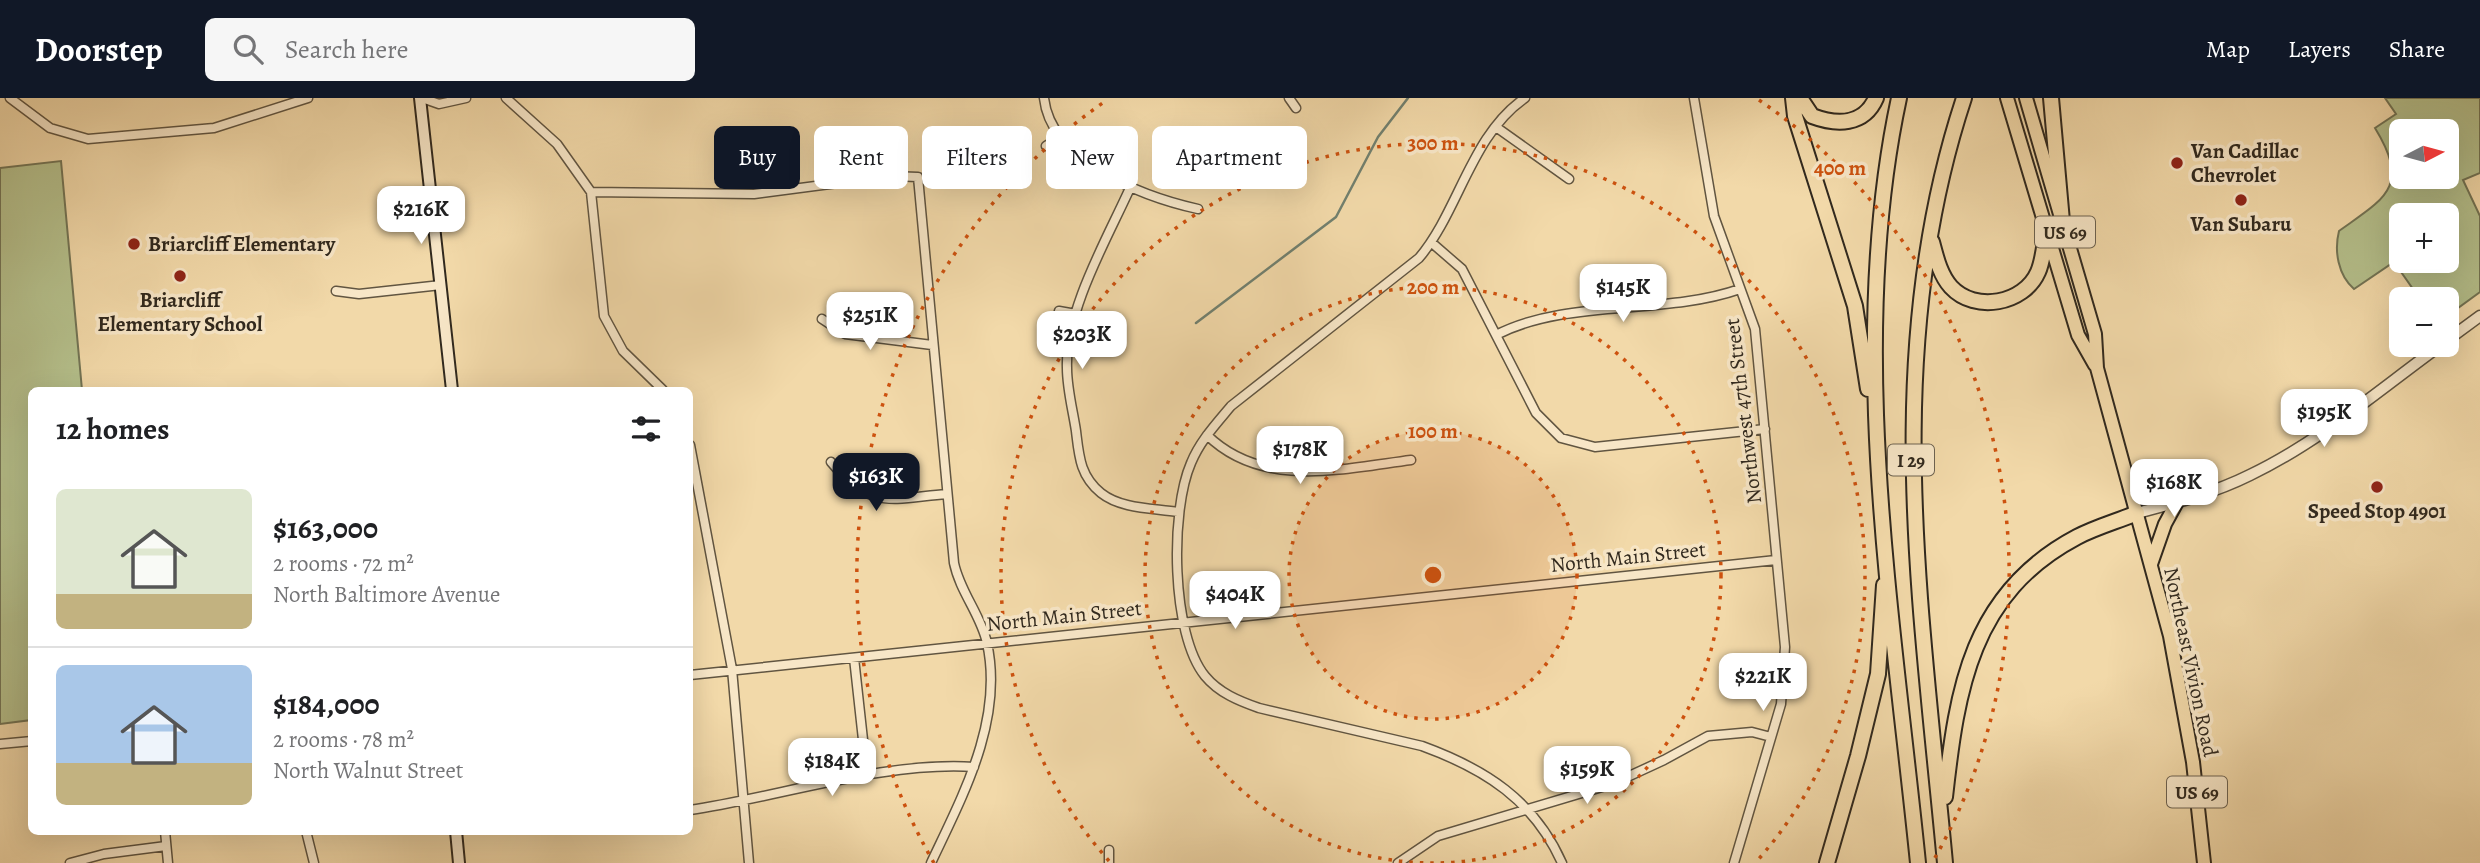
<!DOCTYPE html>
<meta charset="utf-8">
<style>
:root{--surface:#fff;--page:#f6f6f6;--text:#202124;--muted:#757577;--line:#e0e0e0;--accent:#111827}
body{margin:0;font-family:Alegreya,serif;background:var(--page);color:var(--text);height:100vh;display:flex;flex-direction:column;font-size:26px;white-space:nowrap}
*{box-sizing:border-box;margin:0}
p{font-size:23px;color:var(--muted)}
.icon{flex:none;width:38px;height:38px;fill:none;stroke:currentColor;stroke-width:2;stroke-linecap:round;stroke-linejoin:round}
.map{position:relative;flex:1;overflow:hidden}
.drawer{position:absolute;left:28px;top:289px;width:665px;height:448px;display:flex;flex-direction:column;background:var(--surface);border-radius:10px;box-shadow:0 7px 28px #0002}
.drawer>*{flex:none}
.banner{position:absolute;left:714px;top:28px;width:665px;height:63px;display:flex;gap:14px}
.needle{width:46px;rotate:84deg}
.fabs{position:absolute;left:2389px;top:21px;display:grid;gap:14px}
.fabs a{display:grid;place-items:center;width:70px;height:70px;border-radius:10px;background:var(--surface);box-shadow:0 7px 28px #0002;font-size:35px}
.price{position:absolute;translate:-50% -60px;padding:0 16px;border-radius:14px;background:#fff;color:#222;font-size:23px;line-height:46px;filter:drop-shadow(0 2px 4px #0008)}
.price::after{content:'';position:absolute;left:50%;top:42px;width:21px;height:16px;margin-left:-10px;background:inherit;clip-path:polygon(0 0,100% 0,50% 100%)}
.price.active{background:var(--accent);color:#fff}
ul{padding:0;list-style:none}
li{display:flex;align-items:center;gap:21px;height:175px;padding:0 28px}
li+li{border-top:2px solid var(--line)}
li span{display:grid;place-items:center;flex:none;width:196px;height:140px;border-radius:10px;color:#555}
li>.icon{margin-inline-start:auto}
span .icon{width:84px;height:84px;fill:#fffc;stroke-width:1}
li b{font-size:30px}
h2{display:flex;justify-content:space-between;align-items:center;height:84px;padding:0 28px;font-size:30px}
.chip{padding:0 24px;border-radius:10px;background:var(--surface);box-shadow:0 7px 28px #0002;font-size:24px;line-height:63px}
.chip.active{background:var(--accent);color:#fff}
header{display:flex;align-items:center;gap:42px;box-sizing:border-box;height:98px;padding:0 35px;background:var(--accent);color:#fff}
header strong{font-size:33px}
nav{display:flex;gap:38px;margin-inline-start:auto;font-size:24px}
.search{width:490px;height:63px;background:var(--page);display:flex;align-items:center;gap:18px;box-sizing:border-box;padding:0 24px;border-radius:10px;color:var(--muted);font-size:26px}
.map>svg:first-child{display:block}
</style>
<header>
<strong>Doorstep</strong>
<div class="search"><svg class="icon" aria-label="search" viewBox="0 0 24 24"><circle cx="10" cy="10" r="6"/><path d="M15 15l6 6"/></svg>Search here</div>
<nav><a>Map</a><a>Layers</a><a>Share</a></nav>
</header>
<div class="map">
<svg width="2480" height="765" viewBox="0 0 2480 765">
<rect width="100%" height="100%" fill="#f2d9a9"/>
<filter id="stains"><feTurbulence type="fractalNoise" baseFrequency=".00286" numOctaves="4"/><feColorMatrix values="0 0 0 0 .2 0 0 0 0 .09 0 0 0 0 .02 0 0 0 .5 -.17"/></filter>
<radialGradient id="worn" r=".72"><stop offset=".6" stop-color="#630" stop-opacity="0"/><stop offset="1" stop-color="#630" stop-opacity=".3"/></radialGradient>
<path fill="#b5c08c" stroke="#737455" stroke-width="2" fill-rule="evenodd" d="M2385,0h95v75l-17,7 17,36v76l-33,24 -1,-17h-26l-26,-37 -40,27c-16,-14 -20,-38 -15,-58 46,-33 72,-44 36,-103l21,-14zM2401,33h45v46h-45zM2401,117h45v46h-45z
M61,63l21,229h-50l-1,330 -31,4v-556z"/>
<g fill="none" stroke-linecap="round" stroke-linejoin="round">
<path stroke="#71806f" stroke-width="2.5" d="M1196,225l140,-106 42,-80 30,-39"/>
<g stroke="#615541" stroke-width="11">
<path id="minor" d="M10,0l40,30 38,11 126,-11 94,-30
M422,0l17,6 27,-6
M506,0l51,46 34,48 13,124 19,35 40,39
M1044,0c7,64 100,99 154,111
M1289,0l7,10
M1525,0c-54,37 -66,113 -106,160l-188,148c-15,18 -31,35 -40,57 -21,48 -20,171 14,213 14,17 34,25 54,32l163,38c63,23 112,54 140,117
M1694,0l20,118 41,113 30,318 -4,57 -47,159
M1496,29l73,52
M1046,48l16,-10
M1130,90c-23,51 -65,123 -63,180 0,21 6,43 9,63 3,25 4,45 25,62 20,16 52,15 77,19
M591,94l163,2 137,-18 27,1 36,386c6,29 27,52 33,80 17,77 -24,152 -56,220
M1432,145l30,26 74,144 25,25 34,9 170,-18
M336,193l23,3 82,-9
M1059,213l17,3
M822,221l23,15 87,11
M1496,237c72,-37 167,-19 244,-46
M1207,337c55,54 135,34 204,25
M690,347l42,224 17,194
M831,364c40,48 59,37 115,32
M854,560l13,118
M690,577l1086,-115
M0,646l32,-3
M690,712c89,-13 194,-49 284,-43
M165,733l3,32
M306,733l8,32
M1109,752v13
M70,765l34,-9 62,-8
M1398,765l40,-27 174,-52 52,-24 44,-24 44,-4 19,5"/>
</g>
<g stroke="#615541" stroke-width="13">
<path id="tertiary" d="M2446,243l34,-25
M2137,415c38,-10 77,-20 113,-38 69,-33 129,-85 191,-130"/>
</g>
<g stroke="#31291e" stroke-width="14">
<path id="secondary" d="M420,0l32,292
M456,733l3,32"/>
</g>
<g stroke="#31291e" stroke-width="16">
<path id="primary" d="M2007,0l71,237 17,30
M2026,0l69,236 2,34 73,268 23,126 11,101
M2151,466l14,-40 12,-22"/>
</g>
<g stroke="#31291e" stroke-width="18">
<path id="motorway" d="M1793,0l2,18 60,190 13,83
M1800,0l12,18c24,9 52,10 64,-18
M1899,0c-53,246 -6,517 19,765
M2051,0l11,123
M1932,144c4,15 8,33 19,45 24,26 73,17 87,-15 5,-11 6,-26 8,-38
M1945,699c12,-108 26,-204 132,-260 19,-10 41,-16 60,-24
M1827,765l31,-107 20,-82 6,-89
M1945,765c-24,-259 -65,-511 19,-765"/>
</g>
<use href="#minor" stroke="#f7e6c7" stroke-width="8"/>
<use href="#tertiary" stroke="#f7e6c7" stroke-width="10"/>
<use href="#secondary" stroke="#f7e6c7" stroke-width="10"/>
<use href="#primary" stroke="#f2d9a9" stroke-width="12"/>
<use href="#motorway" stroke="#f2d9a9" stroke-width="14"/>
</g>
<circle cx="1433" cy="477" r="144" fill="#cd520f" fill-opacity=".12"/>
<g fill="none" stroke="#cd520f" stroke-width="3.5" stroke-dasharray="3.5 7">
<circle cx="1433" cy="477" r="144"/>
<circle cx="1433" cy="477" r="288"/>
<path d="M1109 763A432 432 0 1 1 1757 763"/>
<path d="M934 765A576 576 0 0 1 1107 2M1759 2A576 576 0 0 1 1932 765"/>
</g>
<g fill="#8f2418" stroke="#f7e6c7" stroke-width="2.5">
<circle cx="2177" cy="65" r="7"/>
<circle cx="2241" cy="102" r="7"/>
<circle cx="134" cy="146" r="7"/>
<circle cx="180" cy="178" r="7"/>
<circle cx="2377" cy="389" r="7"/>
</g>
<g text-anchor="middle" stroke-width="7" stroke-linejoin="round" paint-order="stroke">
<g fill="#f7e6c7" stroke="#6c6251" stroke-width="2">
<rect x="2035" y="118.5" width="60" height="31" rx="5"/>
<rect x="1888" y="346.5" width="46" height="31" rx="5"/>
<rect x="2167" y="678.5" width="60" height="31" rx="5"/>
</g>
<g font-size="19" font-weight="bold" fill="#31291e">
<text x="2065" y="141">US 69</text>
<text x="1911" y="369">I 29</text>
<text x="2197" y="701">US 69</text>
</g>
<g font-size="21" font-weight="bold" fill="#31291e" stroke="#f7e6c7">
<text x="2191" y="60" text-anchor="start">Van Cadillac<tspan x="2191" dy="24">Chevrolet</tspan></text>
<text x="2241" y="133">Van Subaru</text>
<text x="148" y="153" text-anchor="start">Briarcliff Elementary</text>
<text x="180" y="209">Briarcliff<tspan x="180" dy="24">Elementary School</tspan></text>
<text x="2377" y="420">Speed Stop 4901</text>
</g>
<g font-size="21" fill="#31291e" stroke="#f7e6c7">
<text transform="translate(1743 313) rotate(-97)" y="7">Northwest 47th Street</text>
<text transform="translate(1628 459) rotate(-6)" y="7">North Main Street</text>
<text transform="translate(1064 518) rotate(-6)" y="7">North Main Street</text>
<text transform="translate(2191 564) rotate(78)" y="7">Northeast Vivion Road</text>
</g>
</g>
<circle cx="1433" cy="477" r="10" fill="#cd520f" stroke="#f7e6c7" stroke-width="3.5"/>
<g font-size="21" text-anchor="middle" font-weight="bold" fill="#cd520f" stroke="#f7e6c7" stroke-width="7" stroke-linejoin="round" paint-order="stroke">
<text x="1433" y="52">300 m</text>
<text x="1840" y="77">400 m</text>
<text x="1433" y="196">200 m</text>
<text x="1433" y="340">100 m</text>
</g>
<rect width="100%" height="100%" filter="url(#stains)"/>
<rect width="100%" height="100%" fill="url(#worn)"/>
</svg>
<div class="fabs">
<a><svg class="needle" viewBox="-14 -14 28 28"><path d="M0-13l5 13h-10z" fill="#e53935"/><path d="M0 13l5-13h-10z" fill="#757577"/></svg></a>
<a>+</a>
<a>−</a>
</div>
<b class="price" style="left:421px;top:148px">$216K</b>
<b class="price" style="left:1623px;top:226px">$145K</b>
<b class="price" style="left:870px;top:254px">$251K</b>
<b class="price" style="left:1082px;top:273px">$203K</b>
<b class="price" style="left:2324px;top:351px">$195K</b>
<b class="price" style="left:1300px;top:388px">$178K</b>
<b class="price active" style="left:876px;top:415px">$163K</b>
<b class="price" style="left:2174px;top:421px">$168K</b>
<b class="price" style="left:1235px;top:533px">$404K</b>
<b class="price" style="left:1763px;top:615px">$221K</b>
<b class="price" style="left:832px;top:700px">$184K</b>
<b class="price" style="left:1587px;top:708px">$159K</b>
<div class="banner">
<a class="chip active">Buy</a>
<a class="chip">Rent</a>
<a class="chip">Filters</a>
<a class="chip">New</a>
<a class="chip">Apartment</a>
</div>
<section class="drawer">
<h2>12 homes<svg class="icon" aria-label="filters" viewBox="0 0 24 24"><path d="M4 7h16M4 17h16"/><circle cx="9" cy="7" r="2"/><circle cx="15" cy="17" r="2"/></svg></h2>
<ul>
<li><span style="background:linear-gradient(#dfe7d0 75%,#c2b280 0)"><svg class="icon" aria-label="home" viewBox="0 0 24 24"><path d="M3 11l9-7 9 7M6 9v11h12V9"/></svg></span><div><b>$163,000</b><p>2 rooms · 72 m²</p><p>North Baltimore Avenue</p></div></li>
<li><span style="background:linear-gradient(#a9c7e8 70%,#c2b280 0)"><svg class="icon" aria-label="home" viewBox="0 0 24 24"><path d="M3 11l9-7 9 7M6 9v11h12V9"/></svg></span><div><b>$184,000</b><p>2 rooms · 78 m²</p><p>North Walnut Street</p></div></li>
</ul>
</section>
</div>
